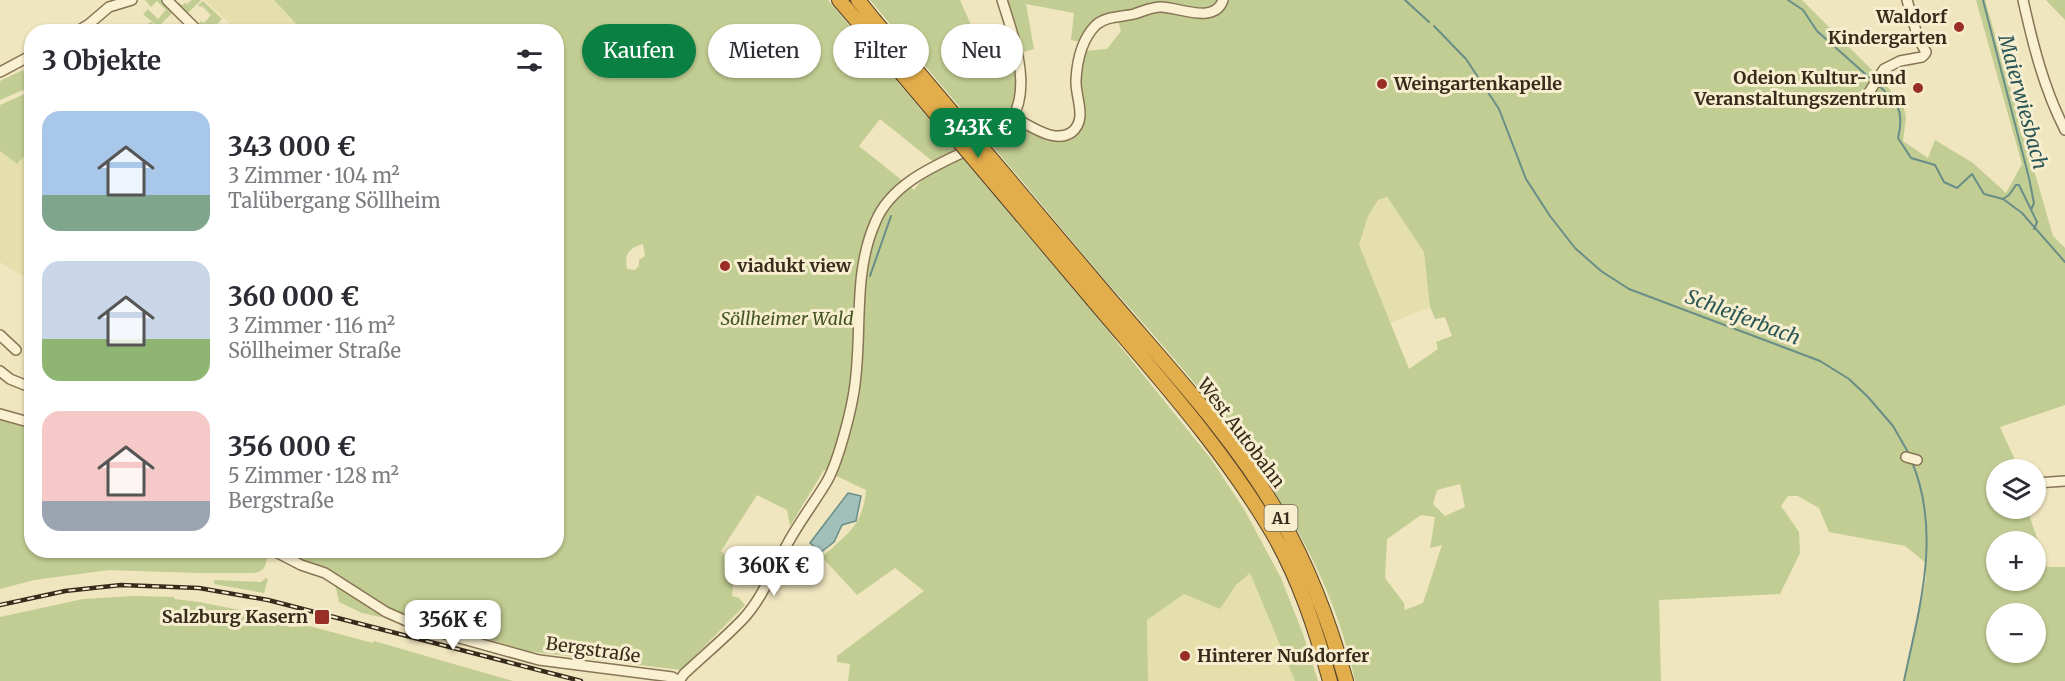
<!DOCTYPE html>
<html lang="de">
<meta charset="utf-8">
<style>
:root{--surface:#fff;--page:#f2f2f3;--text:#2b2b33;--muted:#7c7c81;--accent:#0b8043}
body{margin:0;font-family:Merriweather,serif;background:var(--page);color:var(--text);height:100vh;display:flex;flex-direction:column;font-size:22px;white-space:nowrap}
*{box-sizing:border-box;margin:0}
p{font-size:20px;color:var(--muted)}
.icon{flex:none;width:33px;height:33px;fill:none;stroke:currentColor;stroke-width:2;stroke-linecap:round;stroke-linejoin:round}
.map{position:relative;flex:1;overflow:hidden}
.sheet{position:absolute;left:24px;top:24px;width:540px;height:534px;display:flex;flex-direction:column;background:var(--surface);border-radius:24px;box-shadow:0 2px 4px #0004}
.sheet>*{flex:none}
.guide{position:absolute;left:582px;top:24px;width:570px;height:54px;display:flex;gap:12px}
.tools{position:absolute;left:1986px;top:459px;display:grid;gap:12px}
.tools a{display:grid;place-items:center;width:60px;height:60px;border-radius:50%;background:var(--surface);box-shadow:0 2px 4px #0004;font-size:30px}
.price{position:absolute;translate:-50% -51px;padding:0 14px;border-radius:12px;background:#fff;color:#222;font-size:20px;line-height:39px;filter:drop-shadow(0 2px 3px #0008)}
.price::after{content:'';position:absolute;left:50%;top:36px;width:18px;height:14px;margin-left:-9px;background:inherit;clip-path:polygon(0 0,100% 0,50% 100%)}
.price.current{background:var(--accent);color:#fff}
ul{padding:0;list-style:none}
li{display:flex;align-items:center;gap:18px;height:150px;padding:0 18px}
li span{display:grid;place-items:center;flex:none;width:168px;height:120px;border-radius:18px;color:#555}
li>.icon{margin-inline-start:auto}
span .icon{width:72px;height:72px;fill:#fffc;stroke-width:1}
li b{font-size:26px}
h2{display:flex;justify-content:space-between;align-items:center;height:72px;padding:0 18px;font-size:26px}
.pill{padding:0 21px;border-radius:27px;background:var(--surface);box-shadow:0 2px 4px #0004;font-size:21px;line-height:54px}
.pill.current{background:var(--accent);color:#fff}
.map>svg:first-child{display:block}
</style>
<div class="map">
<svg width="2065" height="681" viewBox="0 0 2065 681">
<rect width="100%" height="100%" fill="#efe5be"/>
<path fill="#e5e0ab" d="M205,0h69l29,31h-65z
M31,148v133l-31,-19v-111l17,13z
M1386,196l38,56 6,55 -40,16 -31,-78 9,-29 10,-16z
M1250,573l45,108h-147l-1,-61 37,-26 36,15 16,-24z"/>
<path fill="#c1cd92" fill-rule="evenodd" d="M145,0h16l12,12 -16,16 4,3h-4l-9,-7 2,-2 6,3 -13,-11 5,-5 10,10 8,-9 -9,-9 -6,6z
M174,0l8,5 3,-2 2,1 5,-4h9l-15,15 -14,-13z
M274,0h554l259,305 124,154 34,52 36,67 22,56 15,47h-23l-45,-108 -14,12 -16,24 -36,-15 -37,26 1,61h-300l2,-17 -13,-2v-6l87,-65 -29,-23 -38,27 -35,-38c25,-23 41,-31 44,-67l-42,-20 -34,56 -3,-16 -30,-15 -36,56 14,16 -3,29 7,2 6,7 -64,65 -154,-19 -124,-38 -23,4 -18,-4 -23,-11 -3,-14 -10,-17 -28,-10 -16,-10 274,-1v-518l-253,-1zM880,119l55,44 -21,27 -55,-44zM643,244l2,12 -6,4v6l-4,4 -8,-1c-3,-15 2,-21 16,-25z
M870,0h90l19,43 22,13 16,16c-1,15 -1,30 -8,44l37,21 32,-7v-48l7,-31 22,-2 14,-18 -3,-11 -10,-4 -27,26 -10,-2 3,-27 -48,-9 8,45 -11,3 -19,-52h798l67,67 34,37 3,14 -3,23 25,17 7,-18 38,23 33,30 16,-29 -46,-164h9l68,236 12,12v157l-65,22 19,42 -23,1v38l31,1 20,58h18v114h-160l21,-102v-16l-21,-17 -76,-14 -10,-24 -21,-12h-10l-7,10 18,26 1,21 -20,41 -121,6 2,81h-306c-31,-153 -144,-283 -246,-396zM1387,197l37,55 6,55 5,12 10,-2 7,19 -16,6 2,7 -29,20 -50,-124 9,-29 10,-16zM1460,484l5,23 -20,9 -12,-12 4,-14zM1421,515l14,2 -5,31 12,-3 -19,58 -18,7 -1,-7 -19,-25 2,-39zM1996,542h40v38h-40zM1996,614h40v38h-40z
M2046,0h19v20z
M203,1l19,18 -12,12h-5l-7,-6 3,-4 3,2 7,-8 -9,-9 -2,1 -2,-2z
M23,70l6,13 -1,-7 3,-2v74l-14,16 -17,-13v-46l31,-14 -1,-4 -30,13v-19z
M1191,402l36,44 55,84 39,86 19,65h-4l-20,-65 -128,-213z
M0,418l31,7 1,125 230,1 5,7c-2,10 -3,13 -13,15h-56l-89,-3 -75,10 -34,9z
M266,578l2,1 -4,14 -50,-9v-4l47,2z
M134,596l40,1v2l25,3 81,16 -1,6 12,3 18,-1 64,17 1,-2 139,40h-513v-64l83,-18z"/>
<path fill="#a2c0ba" stroke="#698e88" stroke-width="1.5" d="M848,493l13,3 -5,25 -14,4 -8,17 -13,10 -11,-9z
M805,550l8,8 -2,3 -5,-5 4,6 -18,14 -5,-3 8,-4 -2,-4z"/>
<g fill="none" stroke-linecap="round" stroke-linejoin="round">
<path stroke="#698e88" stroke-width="2" d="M1405,0l24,22
M1788,0l15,10 14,21 55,49
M1983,0l46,178 5,25 -3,7
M1434,26l32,33 33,50 27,70 24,37 25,32 26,23 28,18 191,72 29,18 19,18 25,29 16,28
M1877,84c20,18 28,26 21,54l13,20 24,7 9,17 13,6 15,-14 12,20 19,5 19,14 43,49
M2003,199l6,-4 7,-10h3l18,37 -3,7
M870,276l21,-60
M1904,681c15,-72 38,-147 8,-219"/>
<g stroke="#887556" stroke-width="12">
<path id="minor" d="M167,0l32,32
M2023,0c10,45 21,89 42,130
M76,32l13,-8 20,-17 23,-7
M0,72l32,-17
M1868,94l16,-25 16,-8 22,-4 3,-3 1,-2 -8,-14 -11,-38
M1013,117c12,6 25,15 37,18 8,2 15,2 22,-3 16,-13 3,-35 4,-52 1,-19 6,-41 20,-55 10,-9 26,-8 38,-11 10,-3 17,-7 27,-7 17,0 54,18 62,-7
M0,335l16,15
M0,371l10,8 22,9
M0,414l32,9
M1906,457l11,3
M2036,483l29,-2
M272,550l29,15 24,8 61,39 34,15 119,33 133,17 7,4
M679,681l5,-7c19,-18 41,-36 59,-55 20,-21 32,-54 46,-78 11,-20 25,-38 37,-58 11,-18 23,-64 27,-86 11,-57 -2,-119 22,-174 7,-18 22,-33 38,-44 25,-17 54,-27 80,-42 48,-28 22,-96 9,-137"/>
</g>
<g stroke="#55422b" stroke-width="16">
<path id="highway" d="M839,0l25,29
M858,0l16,20
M1103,291c60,71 131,145 177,226 30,52 50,107 66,164
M1093,300c63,75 129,147 179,232 27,46 44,98 58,149"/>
</g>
<use href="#minor" stroke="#faf1d2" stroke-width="9"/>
<use href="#highway" stroke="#e2ad4b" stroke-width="14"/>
<g stroke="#372b1c" stroke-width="4.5">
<path id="rail" d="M0,605l65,-14 56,-6 78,3 69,12 313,81"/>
</g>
<use href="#rail" stroke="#f6eece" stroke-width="2" stroke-dasharray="7" stroke-linecap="butt"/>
<g stroke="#55422b" stroke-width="16" stroke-linecap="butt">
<path id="highway-bridge" d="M874,20l229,271
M864,29l229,271"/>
</g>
<use href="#highway-bridge" stroke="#e2ad4b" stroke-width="14"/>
</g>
<g fill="#982e25" stroke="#f6eece" stroke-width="2">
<circle cx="1959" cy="27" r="6"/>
<circle cx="1382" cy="84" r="6"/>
<circle cx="1918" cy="88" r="6"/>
<circle cx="725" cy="266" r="6"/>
<rect x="314" y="609" width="16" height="16" rx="3"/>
<circle cx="1185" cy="656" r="6"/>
</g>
<g text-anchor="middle" stroke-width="6" stroke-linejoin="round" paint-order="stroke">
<rect fill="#f6eece" stroke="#706651" stroke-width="1.5" x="1264.5" y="505" width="33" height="26" rx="4.5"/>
<g font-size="16" font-weight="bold" fill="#372b1c">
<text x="1281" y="524">A1</text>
</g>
<g font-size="18" font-weight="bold" fill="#372b1c" stroke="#f6eece" text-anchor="end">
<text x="1947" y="23">Waldorf<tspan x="1947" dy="21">Kindergarten</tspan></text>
<text x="1906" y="84">Odeion Kultur- und<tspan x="1906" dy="21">Veranstaltungszentrum</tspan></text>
<text x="1394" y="90" text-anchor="start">Weingartenkapelle</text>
<text x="737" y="272" text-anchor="start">viadukt view</text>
<text x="308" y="623">Salzburg Kasern</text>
<text x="1197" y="662" text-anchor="start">Hinterer Nußdorfer</text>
</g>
<g font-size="18" font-style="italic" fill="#435421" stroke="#f6eece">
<text x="787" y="325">Söllheimer Wald</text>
</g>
<g font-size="18" fill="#372b1c" stroke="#f6eece">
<text transform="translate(1241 433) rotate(53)" y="6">West Autobahn</text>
<text transform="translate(593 650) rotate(8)" y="6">Bergstraße</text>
</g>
<g font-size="20" font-style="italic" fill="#2a5657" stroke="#f6eece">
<text transform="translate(2023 102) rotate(75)" y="7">Maierwiesbach</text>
<text transform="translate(1743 317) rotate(21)" y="7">Schleiferbach</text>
</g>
</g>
</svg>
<div class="tools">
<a><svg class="icon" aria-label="layers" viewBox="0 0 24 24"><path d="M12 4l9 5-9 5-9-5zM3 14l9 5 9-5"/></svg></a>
<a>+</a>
<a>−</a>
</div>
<b class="price current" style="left:978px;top:159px">343K €</b>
<b class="price" style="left:774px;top:597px">360K €</b>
<b class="price" style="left:453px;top:651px">356K €</b>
<div class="guide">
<a class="pill current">Kaufen</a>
<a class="pill">Mieten</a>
<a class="pill">Filter</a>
<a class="pill">Neu</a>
</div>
<section class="sheet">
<h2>3 Objekte<svg class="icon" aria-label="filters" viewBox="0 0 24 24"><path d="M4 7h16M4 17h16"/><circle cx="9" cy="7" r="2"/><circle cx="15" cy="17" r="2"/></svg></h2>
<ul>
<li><span style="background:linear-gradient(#a9c7e8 70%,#7fa58c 0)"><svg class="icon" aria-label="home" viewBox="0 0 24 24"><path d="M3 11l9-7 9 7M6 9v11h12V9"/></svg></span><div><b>343 000 €</b><p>3 Zimmer · 104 m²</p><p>Talübergang Söllheim</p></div></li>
<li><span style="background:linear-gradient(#c9d6e8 65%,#8fb573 0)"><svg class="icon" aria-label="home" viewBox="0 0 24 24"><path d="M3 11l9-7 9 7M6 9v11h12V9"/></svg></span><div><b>360 000 €</b><p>3 Zimmer · 116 m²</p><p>Söllheimer Straße</p></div></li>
<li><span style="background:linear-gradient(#f6c9c9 75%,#9aa5b1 0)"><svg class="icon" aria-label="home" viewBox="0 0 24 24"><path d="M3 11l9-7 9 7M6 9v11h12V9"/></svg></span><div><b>356 000 €</b><p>5 Zimmer · 128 m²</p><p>Bergstraße</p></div></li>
</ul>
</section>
</div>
